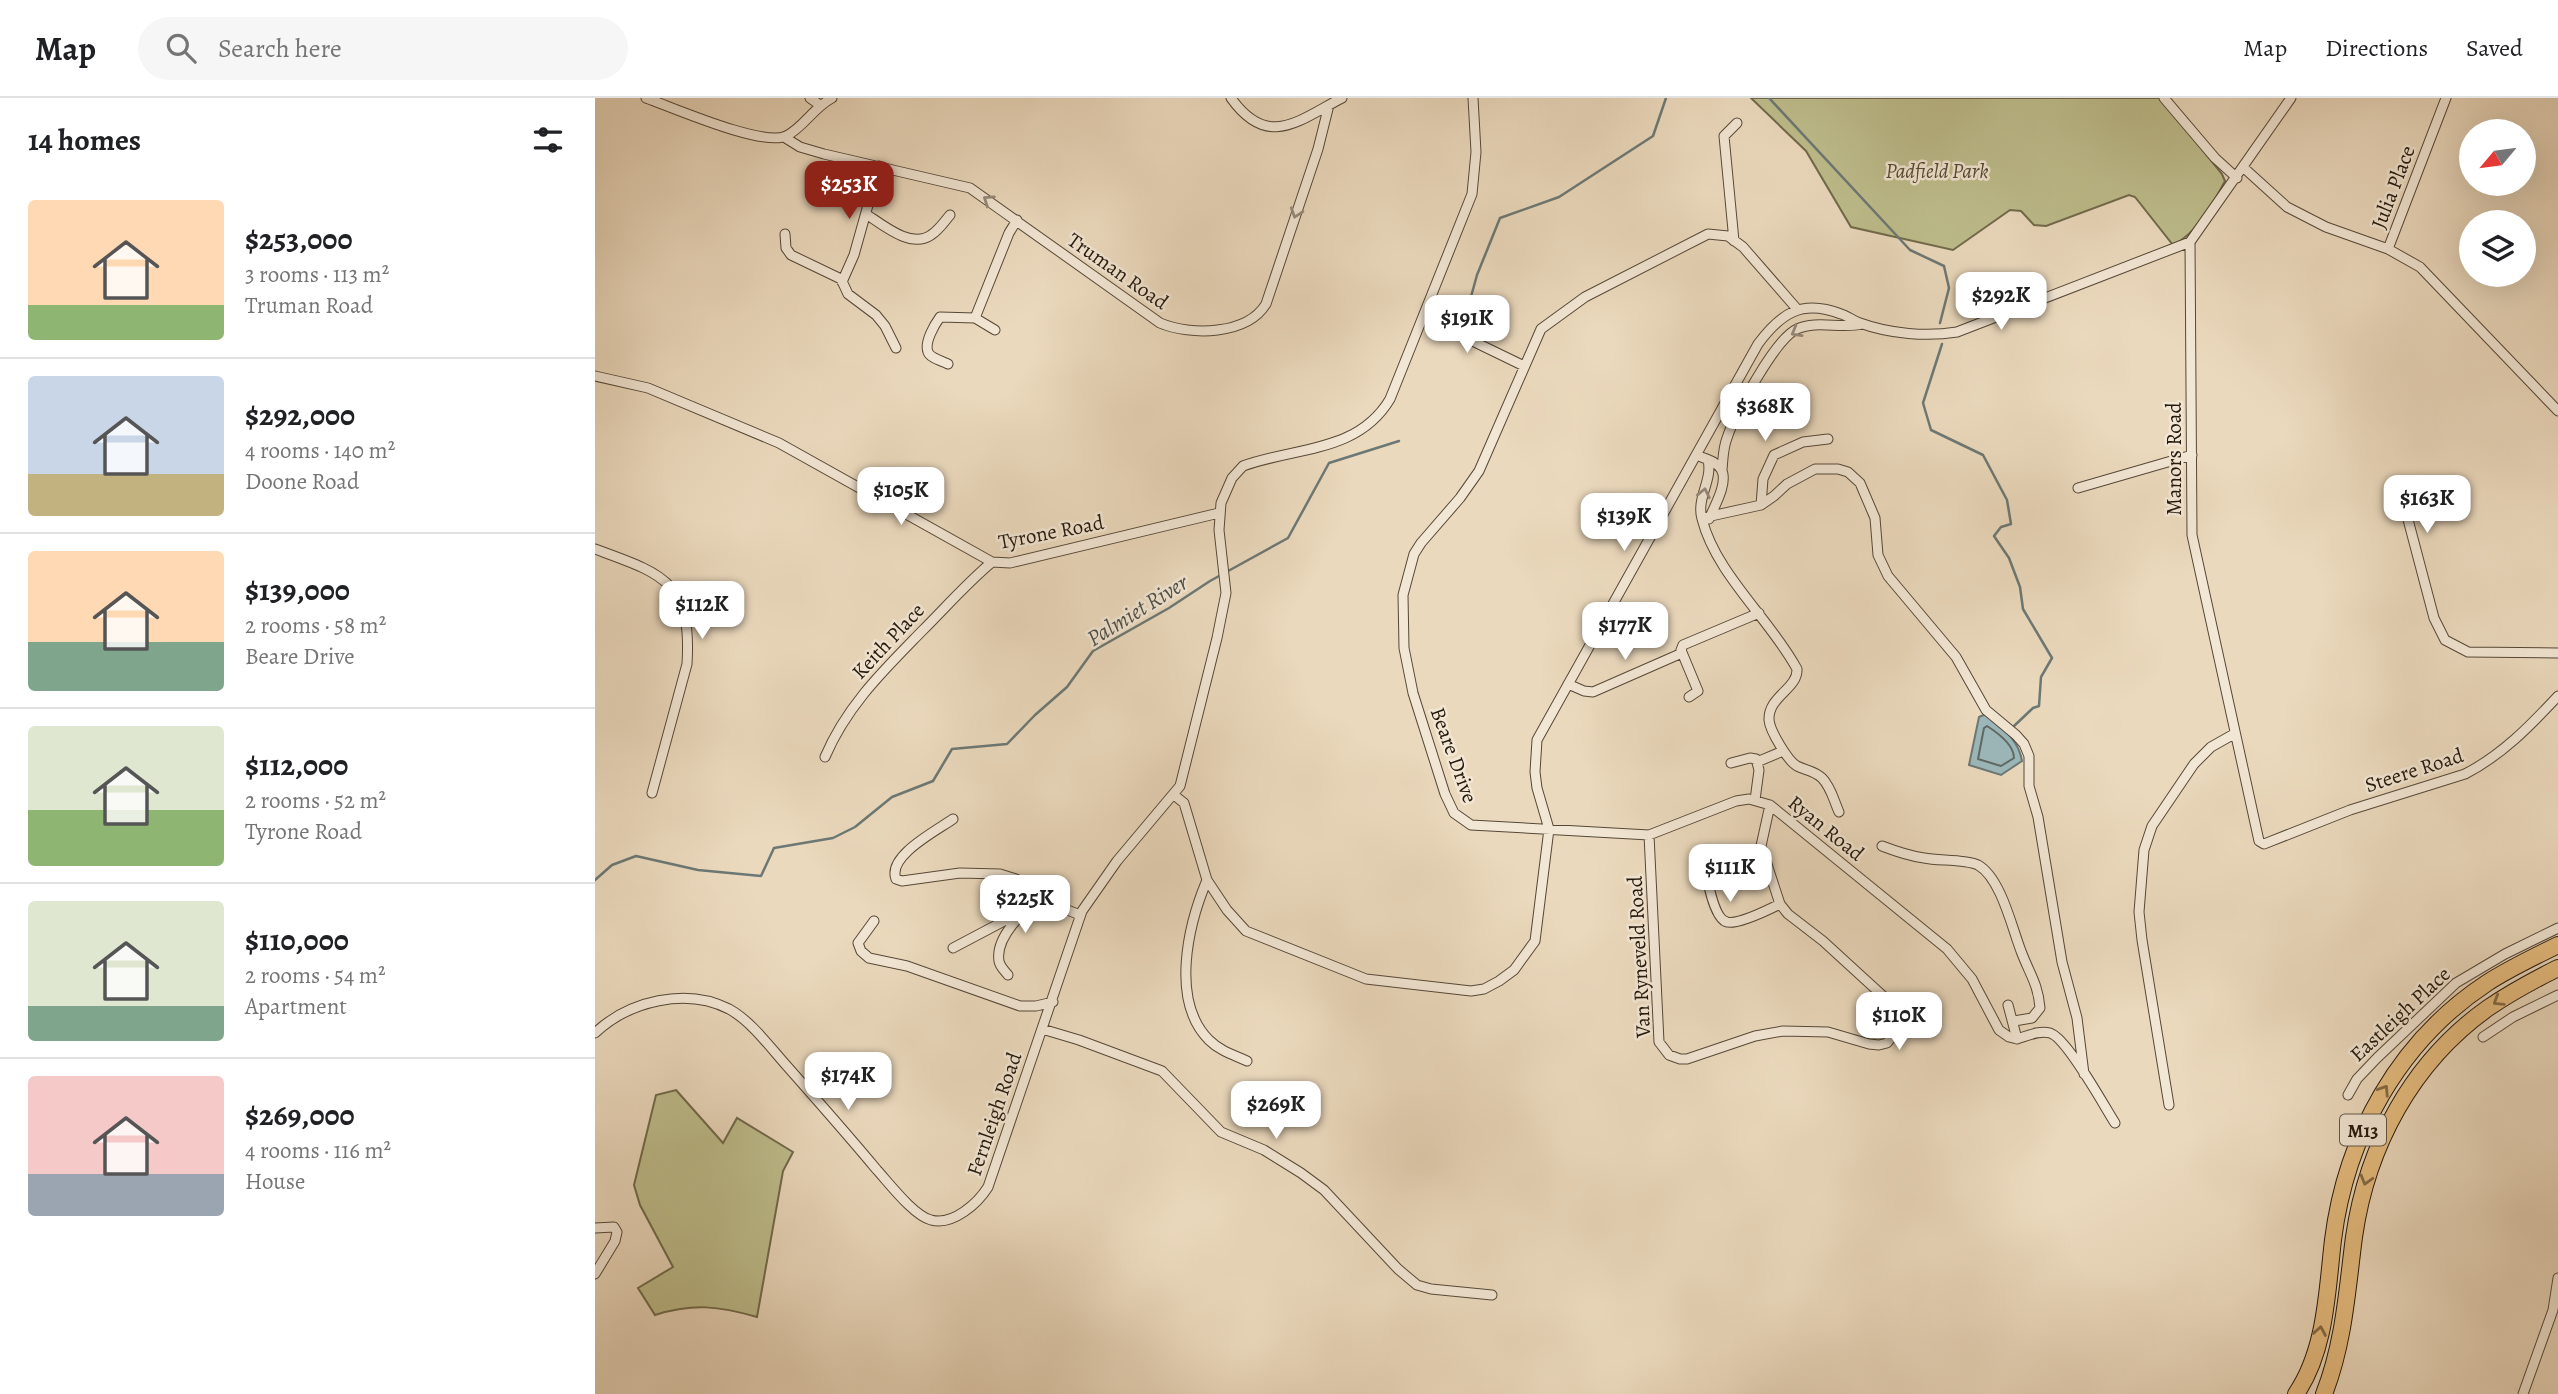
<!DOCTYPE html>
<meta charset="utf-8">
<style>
:root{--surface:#fff;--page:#f6f6f6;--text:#202124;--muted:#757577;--line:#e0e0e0;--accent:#8f2418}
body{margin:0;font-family:Alegreya,serif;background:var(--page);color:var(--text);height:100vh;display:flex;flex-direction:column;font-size:26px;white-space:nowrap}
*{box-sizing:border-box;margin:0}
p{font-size:23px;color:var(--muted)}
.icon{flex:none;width:38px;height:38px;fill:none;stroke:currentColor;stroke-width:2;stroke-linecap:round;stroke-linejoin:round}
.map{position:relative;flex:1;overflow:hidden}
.side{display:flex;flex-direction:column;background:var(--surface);width:595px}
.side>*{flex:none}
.needle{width:46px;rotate:241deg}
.controls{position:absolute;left:1864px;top:21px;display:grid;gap:14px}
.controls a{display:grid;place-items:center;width:77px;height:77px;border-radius:50%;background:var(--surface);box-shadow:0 7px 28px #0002;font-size:35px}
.price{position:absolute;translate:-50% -60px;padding:0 16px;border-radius:14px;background:#fff;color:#222;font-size:23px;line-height:46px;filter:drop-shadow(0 2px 4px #0008)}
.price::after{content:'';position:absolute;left:50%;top:42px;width:21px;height:16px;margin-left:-10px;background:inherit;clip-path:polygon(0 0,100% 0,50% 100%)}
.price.active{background:var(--accent);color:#fff}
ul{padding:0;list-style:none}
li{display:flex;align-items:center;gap:21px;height:175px;padding:0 28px}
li+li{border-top:2px solid var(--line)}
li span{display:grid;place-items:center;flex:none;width:196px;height:140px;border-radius:7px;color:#555}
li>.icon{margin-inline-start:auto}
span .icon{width:84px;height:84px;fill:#fffc;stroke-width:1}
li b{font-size:30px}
h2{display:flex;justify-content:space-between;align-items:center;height:84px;padding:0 28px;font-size:30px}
header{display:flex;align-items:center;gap:42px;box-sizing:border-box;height:98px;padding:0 35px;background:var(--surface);border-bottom:2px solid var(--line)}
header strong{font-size:33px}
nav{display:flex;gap:38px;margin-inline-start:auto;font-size:24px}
.search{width:490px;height:63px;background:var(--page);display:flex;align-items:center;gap:18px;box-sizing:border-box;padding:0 24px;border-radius:38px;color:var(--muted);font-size:26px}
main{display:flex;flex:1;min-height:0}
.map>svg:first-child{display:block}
</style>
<header>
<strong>Map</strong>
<div class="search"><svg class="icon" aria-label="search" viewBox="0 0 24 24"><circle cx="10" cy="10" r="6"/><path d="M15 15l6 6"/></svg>Search here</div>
<nav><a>Map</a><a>Directions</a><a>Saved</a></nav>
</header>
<main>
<section class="side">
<h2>14 homes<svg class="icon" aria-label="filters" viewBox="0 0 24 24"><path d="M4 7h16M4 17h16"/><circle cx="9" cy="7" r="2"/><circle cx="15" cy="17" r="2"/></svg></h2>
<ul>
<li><span style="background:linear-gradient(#ffd9b3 75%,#8fb573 0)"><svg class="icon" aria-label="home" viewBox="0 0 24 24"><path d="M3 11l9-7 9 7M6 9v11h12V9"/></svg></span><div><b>$253,000</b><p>3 rooms · 113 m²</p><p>Truman Road</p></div></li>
<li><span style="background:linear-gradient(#c9d6e8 70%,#c2b280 0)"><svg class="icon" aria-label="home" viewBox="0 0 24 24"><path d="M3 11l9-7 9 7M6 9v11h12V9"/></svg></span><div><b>$292,000</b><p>4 rooms · 140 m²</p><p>Doone Road</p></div></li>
<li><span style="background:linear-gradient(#ffd9b3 65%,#7fa58c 0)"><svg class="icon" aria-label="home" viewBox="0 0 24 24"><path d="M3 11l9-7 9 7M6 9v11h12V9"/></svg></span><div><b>$139,000</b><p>2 rooms · 58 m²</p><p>Beare Drive</p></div></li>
<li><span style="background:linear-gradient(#dfe7d0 60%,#8fb573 0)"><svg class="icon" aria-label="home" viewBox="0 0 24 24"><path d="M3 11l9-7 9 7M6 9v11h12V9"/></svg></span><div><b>$112,000</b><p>2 rooms · 52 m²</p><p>Tyrone Road</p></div></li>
<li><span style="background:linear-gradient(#dfe7d0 75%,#7fa58c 0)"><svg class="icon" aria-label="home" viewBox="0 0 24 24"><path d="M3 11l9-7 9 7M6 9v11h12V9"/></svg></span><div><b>$110,000</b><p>2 rooms · 54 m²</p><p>Apartment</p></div></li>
<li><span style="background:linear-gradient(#f6c9c9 70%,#9aa5b1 0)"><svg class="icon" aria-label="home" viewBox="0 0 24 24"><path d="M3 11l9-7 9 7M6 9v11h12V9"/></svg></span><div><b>$269,000</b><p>4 rooms · 116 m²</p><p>House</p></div></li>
</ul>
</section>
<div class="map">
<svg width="1963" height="1296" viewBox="0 0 1963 1296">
<rect width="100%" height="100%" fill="#ebd9bd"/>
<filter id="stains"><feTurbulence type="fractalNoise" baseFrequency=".00286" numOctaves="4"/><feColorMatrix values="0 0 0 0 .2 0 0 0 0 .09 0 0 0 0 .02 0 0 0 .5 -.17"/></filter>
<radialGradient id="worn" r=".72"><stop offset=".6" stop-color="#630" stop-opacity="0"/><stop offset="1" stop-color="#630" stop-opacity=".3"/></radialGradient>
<path fill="#bebd8c" stroke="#716a4c" stroke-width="2" d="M1156,0h410l61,76 3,7c-12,23 -29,53 -52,64l-38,-48 -6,-2 -83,31 -12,-1 -13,-14 -11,-1 -57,40 -102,-23 -45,-76z
M81,992l47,53 14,-25 56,34 -10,19 -26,146c-38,-11 -64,-14 -102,-2l-17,-27 35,-21 -33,-62 -6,-20 22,-90z"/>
<path fill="#9cb8bb" stroke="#6c7875" stroke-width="2" d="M1391,616c16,14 33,26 36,47l-21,14 -32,-10 10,-48z"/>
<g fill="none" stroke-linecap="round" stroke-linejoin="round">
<path stroke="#606863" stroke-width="2" d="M1392,628c11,7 27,19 27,32l-13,8 -23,-7 6,-31z"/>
<path stroke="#6c7875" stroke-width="2.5" d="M1174,0l141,152 34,16 5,22 -9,35
M869,224l13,-47 23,-57 59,-21 94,-61 13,-38
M1347,246l-19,59 8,27 52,25 24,45 4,24 -10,3 -7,9 15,22 11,29 3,22 29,49 -11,19 -2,29 -6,2 -19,18
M0,782l17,-15 24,-9 62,14 63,6 13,-28 59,-10 22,-11 37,-30 41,-16 19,-32 55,-5 28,-29 32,-28 26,-36 76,-43 41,-27 78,-43 41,-75 70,-22"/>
<g stroke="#564838" stroke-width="11">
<path id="minor" d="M51,0c28,10 117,49 140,38 17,-8 27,-28 46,-38
M215,0l10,7
M636,0c37,52 68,22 111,0
M1569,0l51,60 22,20
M1696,0l-101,144 2,293 67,306 5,3 86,-34 115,-36c37,-19 65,-48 93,-78
M189,39l16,10 24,7 146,34 190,135c31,13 87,12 106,-19l52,-155 11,-44
M1649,70l43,39 39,20 62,22 32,18 138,144
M271,116c17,11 45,35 65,21 8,-5 13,-13 19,-20
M190,136l1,14 5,7 50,24 7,15 28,21 9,11 11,22
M1139,143l-10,-105 13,-13
M1793,151l58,-151
M247,184l12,-27 25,-89
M1202,211l-54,-62 -15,-11 -20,-2 -123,63 -44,32 -62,142 -19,27 -39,45 -7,11 -11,41 1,53 9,45 32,101 9,19 17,12 178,10 87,-34 13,-2 21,6 177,144 25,30 27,51 10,7 8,2
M828,219l101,49
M380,220l34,-85 8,-13
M353,266c-6,-3 -18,-6 -20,-12 -4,-10 7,-28 12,-35l35,1 20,12
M0,278l53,12 131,55 213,119 18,1 209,-50
M1101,357c8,3 20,6 25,14 8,13 -7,38 -12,50
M1113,362c5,20 -12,38 -6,59 14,55 68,100 95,150 1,20 -29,27 -28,51 1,11 19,41 28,46 8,4 18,5 25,12 9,9 12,23 17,34
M1127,372c1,-11 1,-22 5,-32 8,-24 48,-99 70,-109 20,-9 44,0 65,-5
M1483,390l114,-33
M1806,395l33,125 11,22 23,12 90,1
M1166,407l2,-26 11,-24 29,-13 25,-3
M1107,420l59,-13 13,-9 13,-12 28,-15h23l10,3 12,11 15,35 3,37 10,21 68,81 30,53 30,25 8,9 5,12v30l9,31 24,145 15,56 7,56
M0,451c68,25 97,32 92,115l-35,129
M973,586l16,7 9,1 89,-39
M1094,599l9,-6 -17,-41 2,-5 76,-32
M230,659c22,-52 60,-88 98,-127 23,-23 44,-47 69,-68
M1162,664l26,-11
M1136,665l19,-5 6,1 3,11 -4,30
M579,697l10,8 23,77 20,30 19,21 120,48 105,12 13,-2 15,-8 15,-11 21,-29 14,-112 -12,-41 -2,-16 2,-32 221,-396c23,-31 44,-45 83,-30 7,2 12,7 19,9 30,11 67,14 97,9l233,-90
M358,721c-17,12 -66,37 -57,60l6,2 58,-8 40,1 16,5 34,24 30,12
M1054,737l10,207 10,13 11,4h7l68,-23 28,-5 45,1 41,12 10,1 8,-2 10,-13 2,-9 -5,-15 -71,-65 -35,-27 -8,-10 -19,-58 9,-41
M1287,748c13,5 27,10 42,12 14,3 41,1 54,7 23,13 34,63 43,86 8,22 17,32 19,57l-8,10 -18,3
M1109,762c2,13 9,59 23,62 11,3 43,-13 53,-18
M612,782c-19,45 -37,121 2,160 11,11 25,15 38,21
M279,823l-16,22 3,8 8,7 38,8 113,40h16l17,-4
M358,850l70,-37
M413,877c-3,-4 -8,-8 -9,-14 -4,-24 25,-51 42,-63
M1413,907l9,34
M447,931l37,11 83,31 59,61 43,18 37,23 23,17 74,79 19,16 14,4 61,6
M0,935c34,-32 91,-46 134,-24 22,12 40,37 57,56 31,35 61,69 91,105 12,13 37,46 54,50 22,6 47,-17 57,-33l94,-276 35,-50 63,-75 37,-148 9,-45 -7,-63 2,-27 11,-25 11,-12c52,-19 115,-13 147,-67l82,-205 4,-42 -3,-54
M1888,939l30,-20 45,-22
M1422,941c10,-3 22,-9 33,-6 17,5 54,73 65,90
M1753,997l9,-16 20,-21 79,-75 49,-29 53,-26
M1574,1007l-27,-165 -3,-28 5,-62 8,-24 42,-62 17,-17 23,-13
M0,1130l19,-1 3,5 -2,9 -20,33
M1928,1296l30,-84 5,-32"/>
</g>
<g stroke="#24180b" stroke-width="18">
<path id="motorway" d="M1701,1296c30,-44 31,-103 37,-154 13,-104 66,-199 154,-257 23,-15 47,-26 71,-38
M1729,1296c20,-51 23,-103 30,-157 13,-91 58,-175 134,-229 22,-15 46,-28 70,-40"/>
</g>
<use href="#minor" stroke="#f2e6d4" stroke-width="9"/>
<use href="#motorway" stroke="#e6bc7e" stroke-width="16"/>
</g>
<defs><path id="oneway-chevron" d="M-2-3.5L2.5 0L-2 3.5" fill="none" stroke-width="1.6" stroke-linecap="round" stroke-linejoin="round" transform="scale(1.75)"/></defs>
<g stroke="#95897a">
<use href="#oneway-chevron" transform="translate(393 102) rotate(-146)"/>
<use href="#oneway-chevron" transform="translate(701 115) rotate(108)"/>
<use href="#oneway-chevron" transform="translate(1201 234) rotate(150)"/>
<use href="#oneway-chevron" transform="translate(1109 395) rotate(-78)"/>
</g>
<g stroke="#856a44">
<use href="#oneway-chevron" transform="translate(1903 903) rotate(148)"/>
<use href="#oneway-chevron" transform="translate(1789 992) rotate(-57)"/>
<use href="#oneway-chevron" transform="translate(1771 1082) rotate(106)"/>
<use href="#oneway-chevron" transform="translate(1725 1233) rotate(-80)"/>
</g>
<g text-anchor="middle" stroke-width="5" stroke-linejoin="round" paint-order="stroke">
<rect fill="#f2e6d4" stroke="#625647" stroke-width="2" x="1745" y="1016.5" width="46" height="31" rx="5"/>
<g font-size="19" font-weight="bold" fill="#24180b">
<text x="1768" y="1039">M13</text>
</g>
<g font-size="21" font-style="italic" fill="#524a32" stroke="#f2e6d4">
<text x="1342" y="80">Padfield Park</text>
</g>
<g font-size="21" fill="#24180b" stroke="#f2e6d4">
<text transform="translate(1798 89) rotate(-69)" y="7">Julia Place</text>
<text transform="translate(523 173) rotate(35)" y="7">Truman Road</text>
<text transform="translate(1579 361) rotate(-90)" y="7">Manors Road</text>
<text transform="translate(456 434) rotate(-11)" y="7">Tyrone Road</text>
<text transform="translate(293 543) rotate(-47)" y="7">Keith Place</text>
<text transform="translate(859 657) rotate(70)" y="7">Beare Drive</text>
<text transform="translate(1819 672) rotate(-18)" y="7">Steere Road</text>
<text transform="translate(1231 730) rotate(39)" y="7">Ryan Road</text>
<text transform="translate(1044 859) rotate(-93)" y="7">Van Ryneveld Road</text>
<text transform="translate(1805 916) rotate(-43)" y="7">Eastleigh Place</text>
<text transform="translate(399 1016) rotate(-71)" y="7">Fernleigh Road</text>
</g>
<g font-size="23" font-style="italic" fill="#4e5049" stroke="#f2e6d4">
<text transform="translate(542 512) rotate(-32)" y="8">Palmiet River</text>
</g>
</g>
<rect width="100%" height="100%" filter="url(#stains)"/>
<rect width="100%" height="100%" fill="url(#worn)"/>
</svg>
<div class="controls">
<a><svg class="needle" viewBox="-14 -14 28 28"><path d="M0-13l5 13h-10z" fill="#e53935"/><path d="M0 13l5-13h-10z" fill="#757577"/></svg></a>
<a><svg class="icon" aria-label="layers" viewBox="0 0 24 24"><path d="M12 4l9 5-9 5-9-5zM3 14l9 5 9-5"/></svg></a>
</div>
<b class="price active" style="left:254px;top:123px">$253K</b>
<b class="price" style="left:1406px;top:234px">$292K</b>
<b class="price" style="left:872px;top:257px">$191K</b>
<b class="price" style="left:1170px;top:345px">$368K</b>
<b class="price" style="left:306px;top:429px">$105K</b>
<b class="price" style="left:1832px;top:437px">$163K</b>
<b class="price" style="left:1029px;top:455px">$139K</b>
<b class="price" style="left:107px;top:543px">$112K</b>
<b class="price" style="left:1030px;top:564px">$177K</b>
<b class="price" style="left:1135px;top:806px">$111K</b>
<b class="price" style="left:430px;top:837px">$225K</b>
<b class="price" style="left:1304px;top:954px">$110K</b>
<b class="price" style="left:253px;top:1014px">$174K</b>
<b class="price" style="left:681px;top:1043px">$269K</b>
</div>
</main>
